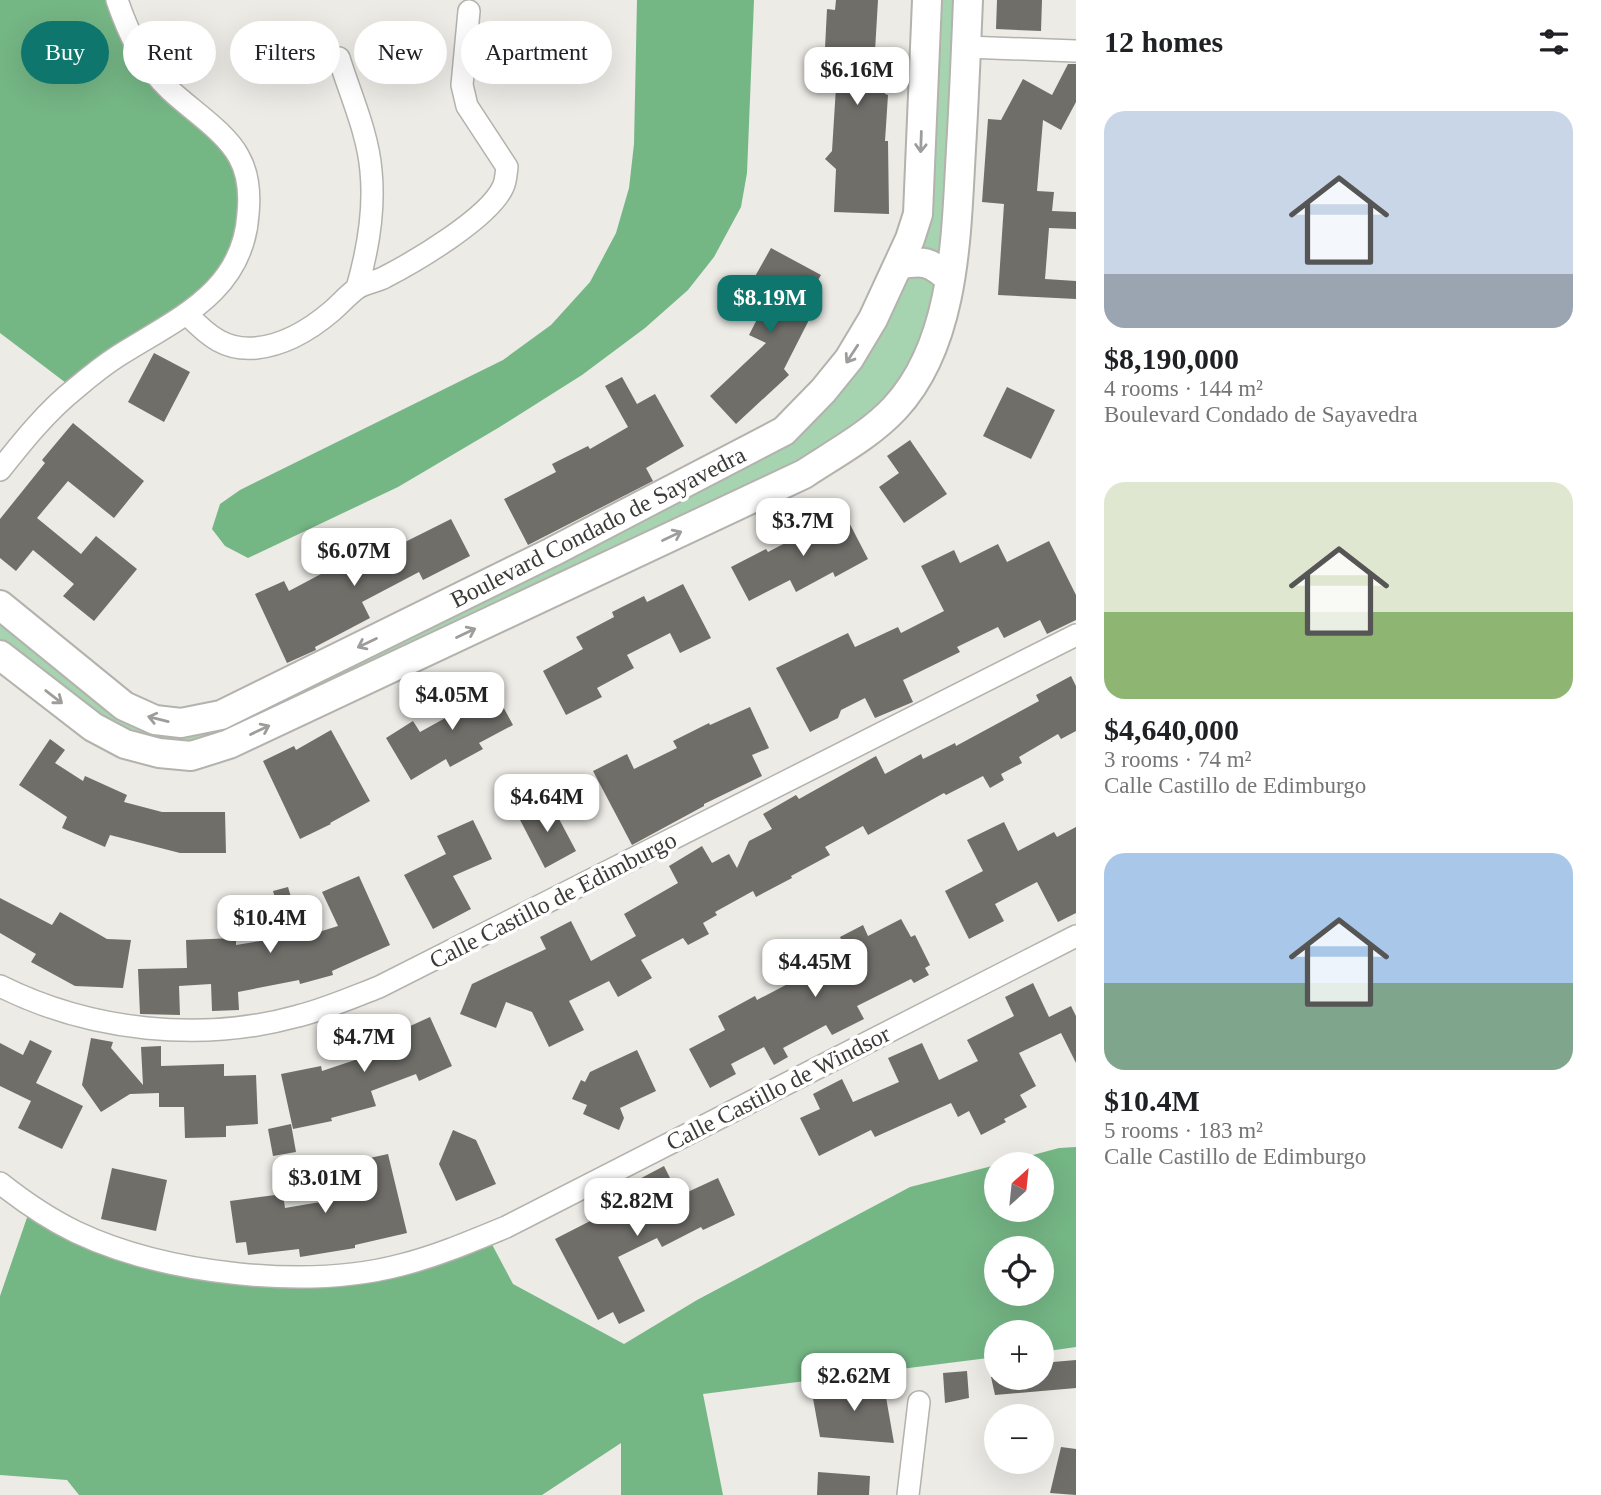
<!DOCTYPE html>
<meta charset="utf-8">
<style>
:root{--surface:#fff;--page:#f6f6f6;--text:#202124;--muted:#757577;--accent:#0f766e}
body{margin:0;font-family:Georgia,serif;background:var(--page);color:var(--text);height:100vh;display:flex;flex-direction:column;font-size:26px;white-space:nowrap}
*{box-sizing:border-box;margin:0}
p{font-size:23px;color:var(--muted)}
.icon{flex:none;width:38px;height:38px;fill:none;stroke:currentColor;stroke-width:2;stroke-linecap:round;stroke-linejoin:round}
.map{position:relative;flex:1;overflow:hidden}
.side{display:flex;flex-direction:column;background:var(--surface);width:525px}
.side>*{flex:none}
.top-card{position:absolute;left:21px;top:21px;width:665px;height:63px;display:flex;gap:14px}
.needle{width:46px;rotate:27deg}
.fabs{position:absolute;left:984px;top:1152px;display:grid;gap:14px}
.fabs a{display:grid;place-items:center;width:70px;height:70px;border-radius:50%;background:var(--surface);box-shadow:0 7px 28px #0002;font-size:35px}
.price{position:absolute;translate:-50% -60px;padding:0 16px;border-radius:14px;background:#fff;color:#222;font-size:23px;line-height:46px;filter:drop-shadow(0 2px 4px #0008)}
.price::after{content:'';position:absolute;left:50%;top:42px;width:21px;height:16px;margin-left:-10px;background:inherit;clip-path:polygon(0 0,100% 0,50% 100%)}
.price.selected{background:var(--accent);color:#fff}
ul{padding:0;list-style:none}
li{display:grid;align-content:center;gap:14px;height:371px;padding:0 28px}
li span{display:grid;place-items:center;height:217px;border-radius:21px;color:#555}
li>.icon{margin-inline-start:auto}
span .icon{width:126px;height:126px;fill:#fffc;stroke-width:1}
li b{font-size:30px}
h2{display:flex;justify-content:space-between;align-items:center;height:84px;padding:0 28px;font-size:30px}
.chip{padding:0 24px;border-radius:32px;background:var(--surface);box-shadow:0 7px 28px #0002;font-size:24px;line-height:63px}
.chip.selected{background:var(--accent);color:#fff}
main{display:flex;flex:1;min-height:0}
.map>svg:first-child{display:block}
</style>
<main>
<div class="map">
<svg width="1076" height="1495" viewBox="0 0 1076 1495">
<rect width="100%" height="100%" fill="#ecebe6"/>
<path fill="#a7d4b0" d="M927,0h41l-28,327 -76,107 -635,310 -70,9 -159,-98v-50l101,83 80,35 603,-292 39,-40 87,-152z"/>
<path fill="#75b685" fill-rule="evenodd" d="M0,0h117l12,34 83,92 38,64 -16,75 -160,124 -74,-56z
M637,0h117l-7,173 -6,34 -27,50 -26,33 -43,38 -63,47 -84,53 -100,59 -150,71 -23,-12 -13,-17 8,-25 20,-14 263,-130 48,-35 39,-43 26,-49 13,-45 5,-44z
M1076,1147v200l-35,5v-20h-45v25l-293,37 20,101h-102v-52l-79,52h-463l-12,-15 -67,-5v-179l31,-90 131,57 184,12 141,-40 26,49 111,60 73,-44 213,-113 86,-22v44h45v-45h-42l60,-16zM996,1248h45v45h-45z"/>
<path fill="#6f6e69" d="M836,0h42l-3,51h12l-2,43 3,1 -3,46h3l1,73 -55,-2 2,-43 -11,-10 7,-8 4,-64 -19,-1 2,-39 6,1 2,-39 8,1z
M997,0h45l-1,31 -45,-2z
M1068,64h8v38l-15,28 -18,-10 -6,71 17,1 -2,19 24,1v17l-27,-1 -4,51 31,2v18l-78,-4 6,-91 -22,-2 6,-83 13,1 22,-41 29,16z
M771,248l50,27 -22,38 11,5 -26,51 5,6 -53,49 -26,-28 56,-53 -17,-8 23,-45 -19,-10z
M154,353l36,19 -26,50 -36,-20z
M622,377l15,27 18,-10 29,52 -38,22 7,13 -125,64 -24,-46 52,-27 -4,-8 36,-18 2,3 38,-22 -23,-41z
M1007,387l48,23 -24,49 -48,-23z
M73,423l71,58 -30,37 -46,-37 -31,37 44,36 15,-18 41,33 -43,52 -31,-25 11,-12 -41,-34 -17,21 -16,-13v-39l45,-56 -3,-3z
M910,440l37,54 -43,29 -25,-36 20,-14 -12,-17z
M842,509l26,50 -33,18 -2,-5 -37,20 -6,-12 -41,21 -18,-34 35,-18 2,3 42,-22 -2,-3z
M451,519l19,37 -47,24 -4,-8 -57,30 8,16 -55,29 1,3 -29,13 -32,-69 29,-13 5,10 64,-34 -3,-6 37,-19 8,15z
M1049,541l27,54v25l-29,14 -7,-14 -36,18 -6,-11 -41,20 3,5 -57,28 10,22 -38,16 -10,-20 -24,12 -3,8 -28,14 -34,-64 72,-35 7,14 43,-20 3,6 43,-22 -23,-45 33,-16 6,13 38,-19 9,18z
M683,584l28,54 -31,15 -10,-20 -43,22 7,13 -37,20 5,9 -36,18 -23,-44 40,-22 -7,-12 38,-20 -2,-5 32,-16 3,6z
M1071,676l5,10v45l-15,8 -3,-5 -39,23 3,6 -21,11 3,6 -14,8 -7,-12 -37,19 -2,-2 -76,42 -5,-9 -38,21 5,8 -39,21 1,2 -36,19 -3,-6 -38,21 2,3 -14,8 6,11 -21,11 -5,-7 -42,22 11,18 -34,19 -9,-16 -40,20 15,29 -35,17 -17,-35 -26,-10 -10,26 -36,-14 12,-30 74,-35 -6,-12 31,-16 20,40 45,-25 -12,-22 54,-31 -9,-17 33,-20 10,17 17,-9 8,14 12,-27 23,-12 -9,-15 33,-19 3,4 77,-43 9,18 36,-20 2,5 32,-16 1,3 83,-45 -3,-6z
M487,677l26,48 -34,18 4,6 -33,18 -4,-8 -35,21 -25,-42 27,-17 7,11 47,-26 -8,-13z
M750,707l19,41 -17,7 10,21 -58,28v2l-72,39 -39,-74 34,-17 7,15 43,-21 -4,-7 36,-18 1,2z
M331,730l39,71 -40,22 1,1 -31,15 -37,-78 31,-15 2,4z
M50,739l15,11 -10,13 28,18 2,-5 42,19 -3,7 38,10h63l1,41h-46l-70,-18 -5,12 -43,-19 5,-11 -48,-32z
M549,800l27,51 -31,17 -27,-52z
M473,820l19,39 -39,17 18,33 -38,20 -29,-54 42,-21 -9,-18z
M1004,822l14,29 36,-19 3,5 19,-10v86l-18,9 -21,-40 -42,22 9,17 -35,18 -24,-48 38,-20 -16,-31z
M359,876l31,69 -58,26 1,4 -33,9 -1,-4 -61,12 1,18 -27,1 -1,-27 -32,2 1,29 -40,-1 -2,-45 49,-1 -1,-28 50,-2v7l50,-8 -13,-46 15,-4 15,50 35,-11 -16,-34z
M0,898l52,27 8,-13 47,27 24,1 -8,48 -48,-2 -44,-24 5,-8 -36,-21z
M901,919l10,18 4,-2 15,30 -5,3 4,7 -15,8 -3,-4 -54,27 7,13 -32,16 -6,-10 -43,23 5,9 -14,8 -10,-18 -33,17 5,10 -26,14 -21,-39 36,-19 -7,-14 37,-20 2,4 44,-23 -4,-8 47,-24 -4,-8 23,-12 5,11z
M1033,983l16,34 22,-11 5,10v47l-15,-30 -42,20 17,33 -16,9 7,12 -23,12 2,3 -25,13 -12,-24 -11,6 -7,-14 -76,34 -4,-7 -52,26 -19,-38 20,-9 -7,-15 29,-15 11,23 46,-20 -11,-24 34,-15 17,37 39,-19 -11,-21 47,-24 -9,-19z
M430,1017l22,49 -33,15 -3,-7 -45,17 5,15 -45,12 1,3 -39,8 -12,-55 40,-8 1,5 39,-13 -7,-18 41,-15 2,7z
M91,1038l22,4 -2,6 32,37 -2,-38 20,-1v20l63,-2v12l32,-1 2,49 -32,2v11l-41,1 -1,-31h-25v-14l-29,1 -29,18 -19,-27z
M30,1040l22,11 -16,32 47,23 -21,43 -44,-21 13,-27 -31,-15v-43l23,12z
M637,1050l19,41 -36,17 4,10 -5,12 -36,-16 4,-9 -15,-6 9,-19 4,2 5,-10z
M291,1124l5,28 -23,4 -5,-27z
M453,1130l23,10 20,44 -40,17 -17,-37z
M388,1154l19,79 -52,12v3l-55,9 -1,-8 -51,6 -2,-13 -10,1 -6,-42 53,-7 2,14 65,-11 -8,-33z
M664,1166l15,30 39,-18 17,37 -32,15 -2,-3 -39,20 -5,-9 -39,19 27,54 -26,13 -6,-12 -15,8 -43,-81 82,-42 -7,-13z
M112,1168l55,12 -11,51 -55,-12z
M1076,1360v28l-81,7 -4,-18h50v-14z
M967,1371l2,27 -24,5 -2,-30z
M883,1380l11,63 -74,-6 -8,-44z
M1061,1447l15,2v46l-26,-2z
M818,1472l52,4 -1,19h-52z"/>
<g fill="none" stroke-linecap="round" stroke-linejoin="round">
<g stroke="#b3b2ad" stroke-width="24">
<path id="street" d="M966,47l110,4
M339,58c11,36 29,75 32,113 4,40 -3,79 -14,117
M188,315c20,21 38,36 68,33 29,-3 55,-19 76,-37 8,-7 15,-15 24,-22 8,-6 20,-7 29,-12 31,-16 104,-59 118,-90 3,-6 3,-14 4,-20l-40,-61 -5,-21 7,-74
M0,470c23,-29 47,-59 76,-82 13,-11 28,-23 42,-32 58,-37 125,-63 130,-142 2,-20 1,-39 -9,-57 -13,-25 -48,-47 -69,-67 -27,-26 -41,-55 -53,-90
M0,986c90,45 201,57 298,30 28,-7 55,-19 81,-29l697,-352
M0,1183c24,19 49,36 76,49 89,42 230,58 325,33 36,-9 71,-24 105,-38l570,-291
M908,1495l11,-93"/>
</g>
<g stroke="#b3b2ad" stroke-width="32">
<path id="secondary" d="M898,265c25,-5 32,-4 52,14
M0,605l124,101 31,14 26,3 40,-8 331,-163 232,-121 39,-40 26,-32 24,-40 37,-80 8,-25 9,-214
M0,655l93,72 32,17 34,9 32,3 38,-12 575,-270c30,-20 66,-39 91,-66 61,-66 61,-174 66,-259 3,-49 5,-99 7,-149"/>
</g>
<use href="#street" stroke="#fff" stroke-width="21"/>
<use href="#secondary" stroke="#fff" stroke-width="28"/>
</g>
<defs><path id="oneway-shaft" d="M-6 0H5M1.5-3L5.5 0L1.5 3" fill="none" stroke-width="1.6" stroke-linecap="round" stroke-linejoin="round" transform="scale(1.75)"/></defs>
<g stroke="#9e9d9c">
<use href="#oneway-shaft" transform="translate(921 142) rotate(92)"/>
<use href="#oneway-shaft" transform="translate(852 354) rotate(123)"/>
<use href="#oneway-shaft" transform="translate(672 536) rotate(-25)"/>
<use href="#oneway-shaft" transform="translate(466 633) rotate(-25)"/>
<use href="#oneway-shaft" transform="translate(367 643) rotate(154)"/>
<use href="#oneway-shaft" transform="translate(54 697) rotate(38)"/>
<use href="#oneway-shaft" transform="translate(158 719) rotate(-166)"/>
<use href="#oneway-shaft" transform="translate(260 730) rotate(-25)"/>
</g>
<g text-anchor="middle" stroke-width="7" stroke-linejoin="round" paint-order="stroke">
<g font-size="24" fill="#3c3b39" stroke="#fff">
<text transform="translate(598 527) rotate(-27)" y="8">Boulevard Condado de Sayavedra</text>
<text transform="translate(553 900) rotate(-27)" y="8">Calle Castillo de Edimburgo</text>
<text transform="translate(778 1088) rotate(-27)" y="8">Calle Castillo de Windsor</text>
</g>
</g>
</svg>
<div class="fabs">
<a><svg class="needle" viewBox="-14 -14 28 28"><path d="M0-13l5 13h-10z" fill="#e53935"/><path d="M0 13l5-13h-10z" fill="#757577"/></svg></a>
<a><svg class="icon" aria-label="locate" viewBox="0 0 24 24"><circle cx="12" cy="12" r="6"/><path d="M12 2v4M12 18v4M2 12h4M18 12h4"/></svg></a>
<a>+</a>
<a>−</a>
</div>
<b class="price" style="left:857px;top:107px">$6.16M</b>
<b class="price selected" style="left:770px;top:335px">$8.19M</b>
<b class="price" style="left:803px;top:558px">$3.7M</b>
<b class="price" style="left:354px;top:588px">$6.07M</b>
<b class="price" style="left:452px;top:732px">$4.05M</b>
<b class="price" style="left:547px;top:834px">$4.64M</b>
<b class="price" style="left:270px;top:955px">$10.4M</b>
<b class="price" style="left:815px;top:999px">$4.45M</b>
<b class="price" style="left:364px;top:1074px">$4.7M</b>
<b class="price" style="left:325px;top:1215px">$3.01M</b>
<b class="price" style="left:637px;top:1238px">$2.82M</b>
<b class="price" style="left:854px;top:1413px">$2.62M</b>
<div class="top-card">
<a class="chip selected">Buy</a>
<a class="chip">Rent</a>
<a class="chip">Filters</a>
<a class="chip">New</a>
<a class="chip">Apartment</a>
</div>
</div>
<section class="side">
<h2>12 homes<svg class="icon" aria-label="filters" viewBox="0 0 24 24"><path d="M4 7h16M4 17h16"/><circle cx="9" cy="7" r="2"/><circle cx="15" cy="17" r="2"/></svg></h2>
<ul>
<li><span style="background:linear-gradient(#c9d6e8 75%,#9aa5b1 0)"><svg class="icon" aria-label="home" viewBox="0 0 24 24"><path d="M3 11l9-7 9 7M6 9v11h12V9"/></svg></span><div><b>$8,190,000</b><p>4 rooms · 144 m²</p><p>Boulevard Condado de Sayavedra</p></div></li>
<li><span style="background:linear-gradient(#dfe7d0 60%,#8fb573 0)"><svg class="icon" aria-label="home" viewBox="0 0 24 24"><path d="M3 11l9-7 9 7M6 9v11h12V9"/></svg></span><div><b>$4,640,000</b><p>3 rooms · 74 m²</p><p>Calle Castillo de Edimburgo</p></div></li>
<li><span style="background:linear-gradient(#a9c7e8 60%,#7fa58c 0)"><svg class="icon" aria-label="home" viewBox="0 0 24 24"><path d="M3 11l9-7 9 7M6 9v11h12V9"/></svg></span><div><b>$10.4M</b><p>5 rooms · 183 m²</p><p>Calle Castillo de Edimburgo</p></div></li>
</ul>
</section>
</main>
